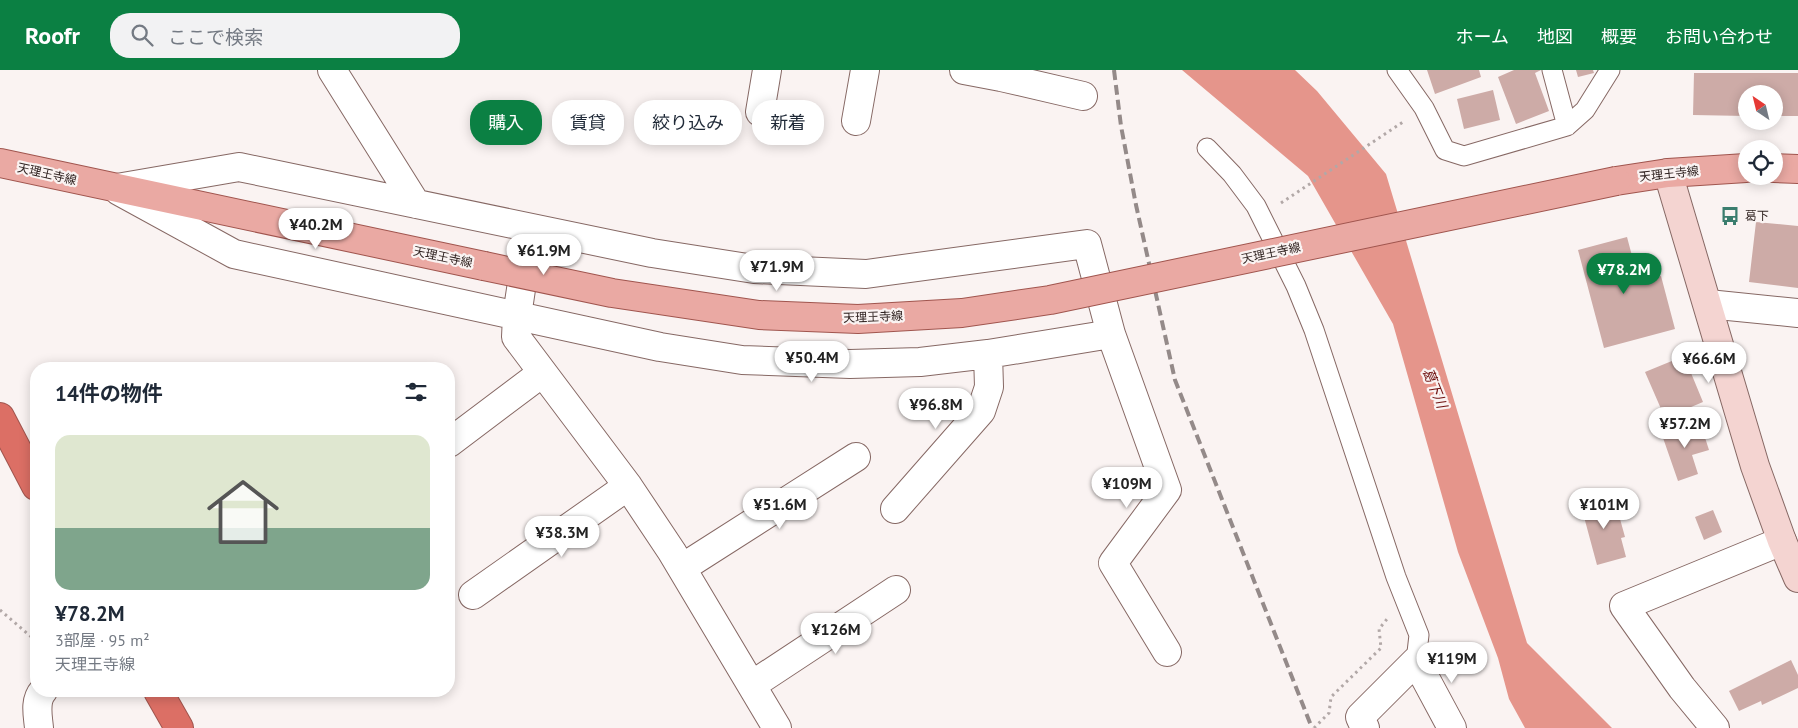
<!DOCTYPE html>
<html lang="ja">
<meta charset="utf-8">
<style>
:root{--surface:#fff;--page:#f2f2f3;--text:#1f2937;--muted:#747a83;--line:#e0e1e3;--accent:#0b8043}
body{margin:0;font-family:"PT Sans","Noto Sans JP",sans-serif;background:var(--page);color:var(--text);height:100vh;display:flex;flex-direction:column;font-size:19px;white-space:nowrap}
*{box-sizing:border-box;margin:0}
p{font-size:16px;color:var(--muted)}
.icon{flex:none;width:28px;height:28px;fill:none;stroke:currentColor;stroke-width:2;stroke-linecap:round;stroke-linejoin:round}
.map{position:relative;flex:1;overflow:hidden}
.side{position:absolute;left:30px;top:292px;width:425px;height:335px;display:flex;flex-direction:column;background:var(--surface);border-radius:20px;box-shadow:0 2px 12px #0003}
.side>*{flex:none}
.top-card{position:absolute;left:470px;top:30px;width:475px;height:45px;display:flex;gap:10px}
.needle{width:32px;rotate:325deg}
.buttons{position:absolute;left:1738px;top:15px;display:grid;gap:10px}
.buttons a{display:grid;place-items:center;width:45px;height:45px;border-radius:50%;background:var(--surface);box-shadow:0 2px 12px #0003;font-size:25px}
.price{position:absolute;translate:-50% -42px;padding:0 11px;border-radius:18px;background:#fff;color:#222;font-size:16px;line-height:32px;filter:drop-shadow(0 1px 2px #0008)}
.price::after{content:'';position:absolute;left:50%;top:30px;width:15px;height:11px;margin-left:-8px;background:inherit;clip-path:polygon(0 0,100% 0,50% 100%)}
.price.active{background:var(--accent);color:#fff}
ul{padding:0;list-style:none}
li{display:grid;align-content:center;gap:10px;height:265px;padding:0 25px}
li+li{border-top:1px solid var(--line)}
li span{display:grid;place-items:center;height:155px;border-radius:15px;color:#555}
li>.icon{margin-inline-start:auto}
span .icon{width:90px;height:90px;fill:#fffc;stroke-width:1}
li b{font-size:21px}
h2{display:flex;justify-content:space-between;align-items:center;height:60px;padding:0 25px;font-size:21px}
.chip{padding:0 18px;border-radius:20px;background:var(--surface);box-shadow:0 2px 12px #0003;font-size:18px;line-height:45px}
.chip.active{background:var(--accent);color:#fff}
header{display:flex;align-items:center;gap:30px;box-sizing:border-box;height:70px;padding:0 25px;background:var(--accent);color:#fff}
header strong{font-size:24px}
nav{display:flex;gap:28px;margin-inline-start:auto;font-size:18px}
.search{width:350px;height:45px;background:var(--page);display:flex;align-items:center;gap:12px;box-sizing:border-box;padding:0 18px;border-radius:20px;color:var(--muted);font-size:19px}
.map>svg:first-child{display:block}
</style>
<header>
<strong>Roofr</strong>
<div class="search"><svg class="icon" aria-label="search" viewBox="0 0 24 24"><circle cx="10" cy="10" r="6"/><path d="M15 15l6 6"/></svg>ここで検索</div>
<nav><a>ホーム</a><a>地図</a><a>概要</a><a>お問い合わせ</a></nav>
</header>
<div class="map">
<svg width="1798" height="658" viewBox="0 0 1798 658">
<rect width="100%" height="100%" fill="#faf3f2"/>
<path fill="#e5958b" d="M1182,0h113l22,21 69,83 141,469 85,85h-87l-16,-29 -11,-41 -40,-106 -65,-228 -85,-148z"/>
<path fill="#cdaba7" d="M1427,0h52l2,7 -46,17z
M1514,0h27l-6,3 14,38 -33,13 -18,-47z
M1576,0h17l1,3 -16,4z
M1694,3h104v43h-24v-22h-28v22l-53,-1z
M1493,20l7,30 -36,9 -7,-30z
M1756,152l42,4v62l-49,-6z
M1627,167l12,45 22,-6 14,53 -71,19 -26,-98z
M1684,286l19,46 -38,16 -20,-46z
M1700,352l9,28 -17,5 6,19 -20,7 -16,-46z
M1605,425l4,16 8,-3 8,29 -4,1 5,19 -29,8 -17,-63z
M1713,440l9,22 -18,8 -9,-23z
M1791,590l7,15v13l-36,17 -1,-4 -22,10 -10,-20z"/>
<g fill="none" stroke-linecap="round" stroke-linejoin="round">
<g stroke="#866864" stroke-width="21">
<path id="lane" d="M1397,0l27,38 21,42 19,6 103,-30 -15,-56
M1567,56l18,-16 25,-40
M1207,78l25,26 24,32 40,80 18,44 82,247 23,58 -3,26"/>
</g>
<g stroke="#866864" stroke-width="30">
<path id="street" d="M332,0l84,134
M964,0l37,7 82,19
M760,42l7,-42
M856,51l9,-51
M117,118l122,-21 413,86 102,16 112,5 221,-30 24,90 56,156 -54,73 54,89
M119,121l115,63 426,93 82,13 108,4 70,-2 68,-8 123,-20
M530,159l-13,87 -1,21 112,149 44,66 105,176
M1708,234l90,9
M449,373l93,-70
M895,439l86,-98 8,-24 -1,-33
M682,498l174,-111
M473,525l155,-109
M752,615l144,-95
M39,658c-1,-12 -5,-27 4,-37
M1365,658l-5,-11 56,-56 36,67
M1715,658l-33,-40 -58,-82 158,-65"/>
</g>
<g stroke="#866864" stroke-width="30">
<path id="secondary" d="M1668,103l87,293 27,75 16,37"/>
</g>
<g stroke="#a0554e" stroke-width="30">
<path id="primary" d="M0,93l484,103
M1774,98l24,1
M1616,111l52,-8 78,-5"/>
</g>
<g stroke="#a0554e" stroke-width="30">
<path id="highway" d="M0,347l36,69
M158,621l21,37"/>
</g>
<path stroke="#b2a8a7" stroke-width="3" stroke-dasharray="2.5 4" stroke-linecap="butt" d="M1281,133l122,-81
M0,540l36,31
M1314,658l15,-15 2,-16 50,-49 -2,-19 8,-10"/>
<use href="#lane" stroke="#fff" stroke-width="19"/>
<use href="#street" stroke="#fff" stroke-width="28"/>
<use href="#secondary" stroke="#f4d4d1" stroke-width="28"/>
<use href="#primary" stroke="#eaa9a3" stroke-width="28"/>
<use href="#highway" stroke="#dc6f65" stroke-width="28"/>
<path stroke="#948a89" stroke-width="4" stroke-dasharray="10 5" stroke-linecap="butt" d="M1114,0l7,56 15,79 39,175 137,348"/>
<g stroke="#a0554e" stroke-width="30" stroke-linecap="butt">
<path id="primary-bridge" d="M484,196l128,27 147,22 99,4 104,-6 88,-13 566,-119"/>
</g>
<use href="#primary-bridge" stroke="#eaa9a3" stroke-width="28"/>
</g>
<defs>
<g id="bus-bare" transform="scale(1.5)"><path d="M-5-6H5V4H4V6H2V4H-2V6H-4V4H-5ZM-3.5-4V0h7V-4ZM-3.5 1.2v1.5H-2V1.2ZM2 1.2v1.5H3.5V1.2Z" fill="#3a7d6e" stroke="#faf3f2" stroke-width="2.5" paint-order="stroke"/></g>
</defs>
<g fill-rule="evenodd">
<use href="#bus-bare" x="1730" y="146"/>
</g>
<g text-anchor="middle" stroke-width="4.5" stroke-linejoin="round" paint-order="stroke">
<g font-size="12" fill="#312422" stroke="#faf3f2">
<text transform="translate(47 104) rotate(13)" y="4">天理王寺線</text>
<text transform="translate(1669 104) rotate(-6)" y="4">天理王寺線</text>
<text transform="translate(1271 183) rotate(-12)" y="4">天理王寺線</text>
<text transform="translate(443 187) rotate(12)" y="4">天理王寺線</text>
<text transform="translate(873 247) rotate(-2)" y="4">天理王寺線</text>
</g>
<g font-size="12" fill="#312422" stroke="#faf3f2" text-anchor="start">
<text x="1745" y="150">葛下</text>
</g>
<g font-size="14" font-style="italic" fill="#701211" stroke="#faf3f2">
<text transform="translate(1435 318) rotate(68)" y="5">葛下川</text>
</g>
</g>
</svg>
<div class="buttons">
<a><svg class="needle" viewBox="-14 -14 28 28"><path d="M0-13l5 13h-10z" fill="#e53935"/><path d="M0 13l5-13h-10z" fill="#747a83"/></svg></a>
<a><svg class="icon" aria-label="locate" viewBox="0 0 24 24"><circle cx="12" cy="12" r="6"/><path d="M12 2v4M12 18v4M2 12h4M18 12h4"/></svg></a>
</div>
<b class="price" style="left:316px;top:180px">¥40.2M</b>
<b class="price" style="left:544px;top:206px">¥61.9M</b>
<b class="price" style="left:777px;top:222px">¥71.9M</b>
<b class="price active" style="left:1624px;top:225px">¥78.2M</b>
<b class="price" style="left:812px;top:313px">¥50.4M</b>
<b class="price" style="left:1709px;top:314px">¥66.6M</b>
<b class="price" style="left:936px;top:360px">¥96.8M</b>
<b class="price" style="left:1685px;top:379px">¥57.2M</b>
<b class="price" style="left:1127px;top:439px">¥109M</b>
<b class="price" style="left:780px;top:460px">¥51.6M</b>
<b class="price" style="left:1604px;top:460px">¥101M</b>
<b class="price" style="left:562px;top:488px">¥38.3M</b>
<b class="price" style="left:836px;top:585px">¥126M</b>
<b class="price" style="left:1452px;top:614px">¥119M</b>
<div class="top-card">
<a class="chip active">購入</a>
<a class="chip">賃貸</a>
<a class="chip">絞り込み</a>
<a class="chip">新着</a>
</div>
<section class="side">
<h2>14件の物件<svg class="icon" aria-label="filters" viewBox="0 0 24 24"><path d="M4 7h16M4 17h16"/><circle cx="9" cy="7" r="2"/><circle cx="15" cy="17" r="2"/></svg></h2>
<ul>
<li><span style="background:linear-gradient(#dfe7d0 60%,#7fa58c 0)"><svg class="icon" aria-label="home" viewBox="0 0 24 24"><path d="M3 11l9-7 9 7M6 9v11h12V9"/></svg></span><div><b>¥78.2M</b><p>3部屋 · 95 m²</p><p>天理王寺線</p></div></li>
</ul>
</section>
</div>
